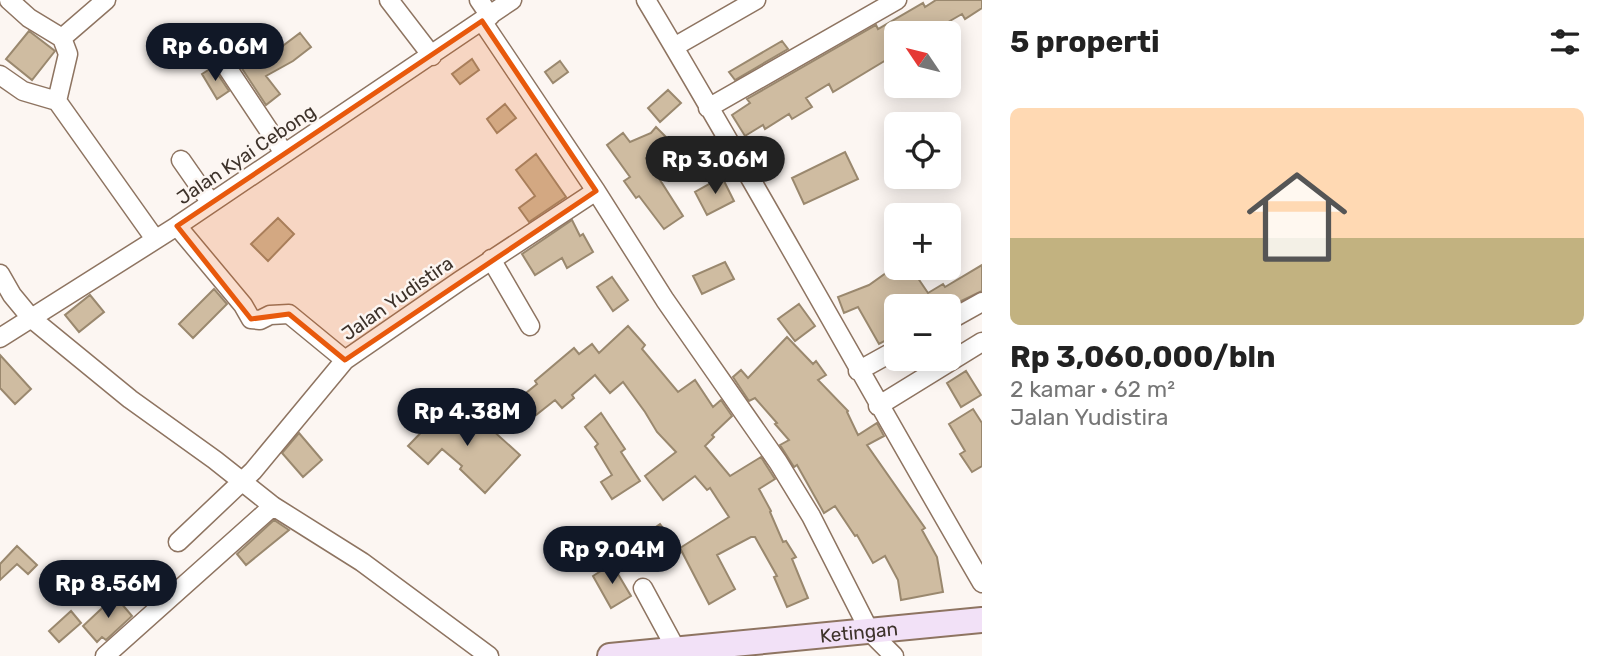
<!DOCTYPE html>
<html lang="id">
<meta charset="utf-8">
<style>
:root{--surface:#fff;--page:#f6f6f6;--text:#222;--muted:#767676;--accent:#111827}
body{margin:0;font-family:Rubik,sans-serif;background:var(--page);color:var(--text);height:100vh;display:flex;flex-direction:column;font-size:26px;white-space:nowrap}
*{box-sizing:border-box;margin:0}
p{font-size:23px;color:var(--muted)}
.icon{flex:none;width:38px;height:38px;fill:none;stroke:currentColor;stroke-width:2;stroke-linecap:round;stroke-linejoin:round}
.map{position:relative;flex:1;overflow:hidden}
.details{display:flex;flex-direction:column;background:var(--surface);width:630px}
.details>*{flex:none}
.needle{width:46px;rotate:305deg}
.tools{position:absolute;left:884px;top:21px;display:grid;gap:14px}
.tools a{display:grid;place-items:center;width:77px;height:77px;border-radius:10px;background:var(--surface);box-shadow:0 4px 18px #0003;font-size:35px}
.price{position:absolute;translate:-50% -60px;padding:0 16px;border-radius:24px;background:var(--accent);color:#fff;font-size:23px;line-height:46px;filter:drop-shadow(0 2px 4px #0008)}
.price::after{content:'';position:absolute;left:50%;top:42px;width:21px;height:16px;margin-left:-10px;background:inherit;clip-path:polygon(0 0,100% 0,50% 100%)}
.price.selected{background:#222;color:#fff}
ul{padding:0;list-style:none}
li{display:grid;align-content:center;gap:14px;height:371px;padding:0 28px}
li span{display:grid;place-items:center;height:217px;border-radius:10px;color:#555}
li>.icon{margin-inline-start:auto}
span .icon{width:126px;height:126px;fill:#fffc;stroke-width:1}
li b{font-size:30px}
h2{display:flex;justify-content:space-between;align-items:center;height:84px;padding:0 28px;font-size:30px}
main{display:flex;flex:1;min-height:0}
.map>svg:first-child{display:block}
</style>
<main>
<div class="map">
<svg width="982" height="656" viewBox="0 0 982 656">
<rect width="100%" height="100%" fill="#fcf6f2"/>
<path fill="#cfbca1" stroke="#9a886e" stroke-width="2" d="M936,0h46v8l-17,11 -3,-5 -33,19h-33v21l-63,38 -4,-8 -23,14 6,9 -20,12 -3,-5 -24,15 -2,-4 -18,11 -13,-21 18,-12 -3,-4 129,-74 2,4 45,-26 2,4z
M29,31l26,20 -23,29 -26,-21z
M300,33l11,14 -18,14 -27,15 14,18 -14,11 -25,-38 20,-13 3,6z
M782,41l6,8 -53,31 -6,-8z
M472,59l7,11 -19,14 -8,-10z
M560,61l8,11 -15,11 -8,-11z
M213,67l16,24 -12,8 -15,-25z
M668,90l13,13 -21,19 -12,-14z
M505,104l11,14 -19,15 -10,-14z
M656,127l10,10 -20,21 37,58 -19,13 -25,-33 -3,2 -12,-17 6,-4 -23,-32 16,-12 7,9 21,-9z
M845,152l13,27 -54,25 -12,-26z
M536,154l30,43 -37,25 -10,-14 16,-12 -19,-26z
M722,177l12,24 -27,14 -12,-23z
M278,218l16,16 -26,27 -17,-17z
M572,220l8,16 3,-2 10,18 -26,16 -5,-10 -27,17 -13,-21z
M725,262l9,17 -32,15 -9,-18z
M982,265v26l-31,15h-55v29l-17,9 -21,-37 -14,6 -6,-16 31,-12 24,-17h18l17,25 15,-9 2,3z
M612,277l16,23 -15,11 -16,-24z
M214,289l13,15 -34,34 -14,-14z
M90,295l14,17 -25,20 -14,-17z
M799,304l16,22 -20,15 -17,-22z
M628,326l17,19 -3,4 36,43 17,-12 18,27 8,-7 11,16 -20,19 2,2 -9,9 25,30 31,-19 14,22 -16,10 12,22 -1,1 13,30 3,-1 10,16 -4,2 16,39 -21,9 -13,-30 3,-1 -22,-39h-4l-34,18 18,34 -26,15 -29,-56 49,-31 -19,-29 -3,2 -12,-14 -32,24 -18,-24 31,-24 -19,-20 -12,-20 -22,-30 -13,11 -15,-18 -23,20 2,3 -12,10 -7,-8 -19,15 -15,-18 16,-13 -2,-3 39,-33 5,6 13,-10 7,9z
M787,337l26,27 3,-3 10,14 -8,5 30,31 -1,1 11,23 19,-12 7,13 -17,9 58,83 -3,2 15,27 6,35 -42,8 -3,-20 -13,-24 -12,7 -16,-28 -2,1 -20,-30 -11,7 -27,-48 -3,2 -14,-22 9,-5 -14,-16 2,-1 -22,-25 -6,3 -16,-24 8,-7 7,8z
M0,355l31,34 -16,15 -15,-16z
M966,371l15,24 -20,12 -14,-24z
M973,409l9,14v43l-10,6 -12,-18 5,-3 -16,-27z
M470,410l50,45 -35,38 -25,-24 2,-3 -20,-17 -14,15 -20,-18 32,-33 14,13z
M601,413l24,36 -4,3 19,29 -28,18 -11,-17 11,-7 -17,-28 3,-3 -13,-17z
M299,433l23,27 -19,17 -21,-24z
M274,520l15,10 -43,35 -9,-11z
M660,524l21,28 -23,17 -21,-29z
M17,546l20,19 -9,9 -11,-10 -17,16v-16z
M612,564l19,32 -20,12 -18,-32z
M115,596l17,20 -26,24 -4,-3 -5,5 -14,-16z
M71,611l10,12 -22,19 -10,-11z"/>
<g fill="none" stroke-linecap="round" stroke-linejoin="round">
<g stroke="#8e7461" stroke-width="21">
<path id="street" d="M9,0l20,18 33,20
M389,0l43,56
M479,0l11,16
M646,0c115,192 223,389 336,583
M482,21l114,170 69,109 113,162 33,54 59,116 24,24
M674,47l82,-47
M218,54l66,99
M0,75l23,16 34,10 98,138
M57,101l11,-47 -6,-16 44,-38
M708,108l189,-108
M181,160l30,43
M177,226l66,79 8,14 9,1 10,-5 19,-1 56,46
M491,259l39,67
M0,274l12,21 19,23 99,81 85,61 58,46 89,56 127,94
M948,321l34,-19
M0,338l177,-112 335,-226
M858,371l38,-21
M878,406l104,-64
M178,542l75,-71 92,-111 116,-80 135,-89
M643,588l33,61
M105,656l168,-150"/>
</g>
<g stroke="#8e7461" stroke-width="28">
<g id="secondary">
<path id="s1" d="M610,656l372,-36"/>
</g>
</g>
<use href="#street" stroke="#fff" stroke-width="18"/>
<use href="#secondary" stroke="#f2e1f7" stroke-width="24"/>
</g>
<path fill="#e8590c" fill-opacity="0.2" stroke="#e8590c" stroke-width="5" stroke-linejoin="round" d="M482,21l114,170 -251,169 -56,-46 -38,5 -74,-93z"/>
<g text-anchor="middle" stroke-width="5" stroke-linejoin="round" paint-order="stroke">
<g font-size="19" fill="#3d322a" stroke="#fcf6f2">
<text transform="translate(246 154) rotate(-34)" y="7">Jalan Kyai Cebong</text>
<text transform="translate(397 298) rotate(-35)" y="7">Jalan Yudistira</text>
<text dy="7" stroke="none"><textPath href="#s1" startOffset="250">Ketingan</textPath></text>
</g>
</g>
</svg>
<div class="tools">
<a><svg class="needle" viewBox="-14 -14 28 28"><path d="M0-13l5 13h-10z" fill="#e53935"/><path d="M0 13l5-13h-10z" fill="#767676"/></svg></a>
<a><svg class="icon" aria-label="locate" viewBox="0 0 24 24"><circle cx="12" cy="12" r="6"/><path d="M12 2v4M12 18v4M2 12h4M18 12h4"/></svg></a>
<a>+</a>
<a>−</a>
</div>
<b class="price" style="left:215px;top:83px">Rp 6.06M</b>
<b class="price selected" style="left:715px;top:196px">Rp 3.06M</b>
<b class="price" style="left:467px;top:448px">Rp 4.38M</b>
<b class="price" style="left:612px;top:586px">Rp 9.04M</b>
<b class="price" style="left:108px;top:620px">Rp 8.56M</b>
</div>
<section class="details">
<h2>5 properti<svg class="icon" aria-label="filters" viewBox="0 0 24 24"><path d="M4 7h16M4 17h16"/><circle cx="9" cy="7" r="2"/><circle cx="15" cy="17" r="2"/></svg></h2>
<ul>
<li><span style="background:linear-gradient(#ffd9b3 60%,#c2b280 0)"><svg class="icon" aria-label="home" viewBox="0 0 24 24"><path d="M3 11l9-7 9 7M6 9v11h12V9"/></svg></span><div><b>Rp 3,060,000/bln</b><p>2 kamar · 62 m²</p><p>Jalan Yudistira</p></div></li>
</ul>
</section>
</main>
